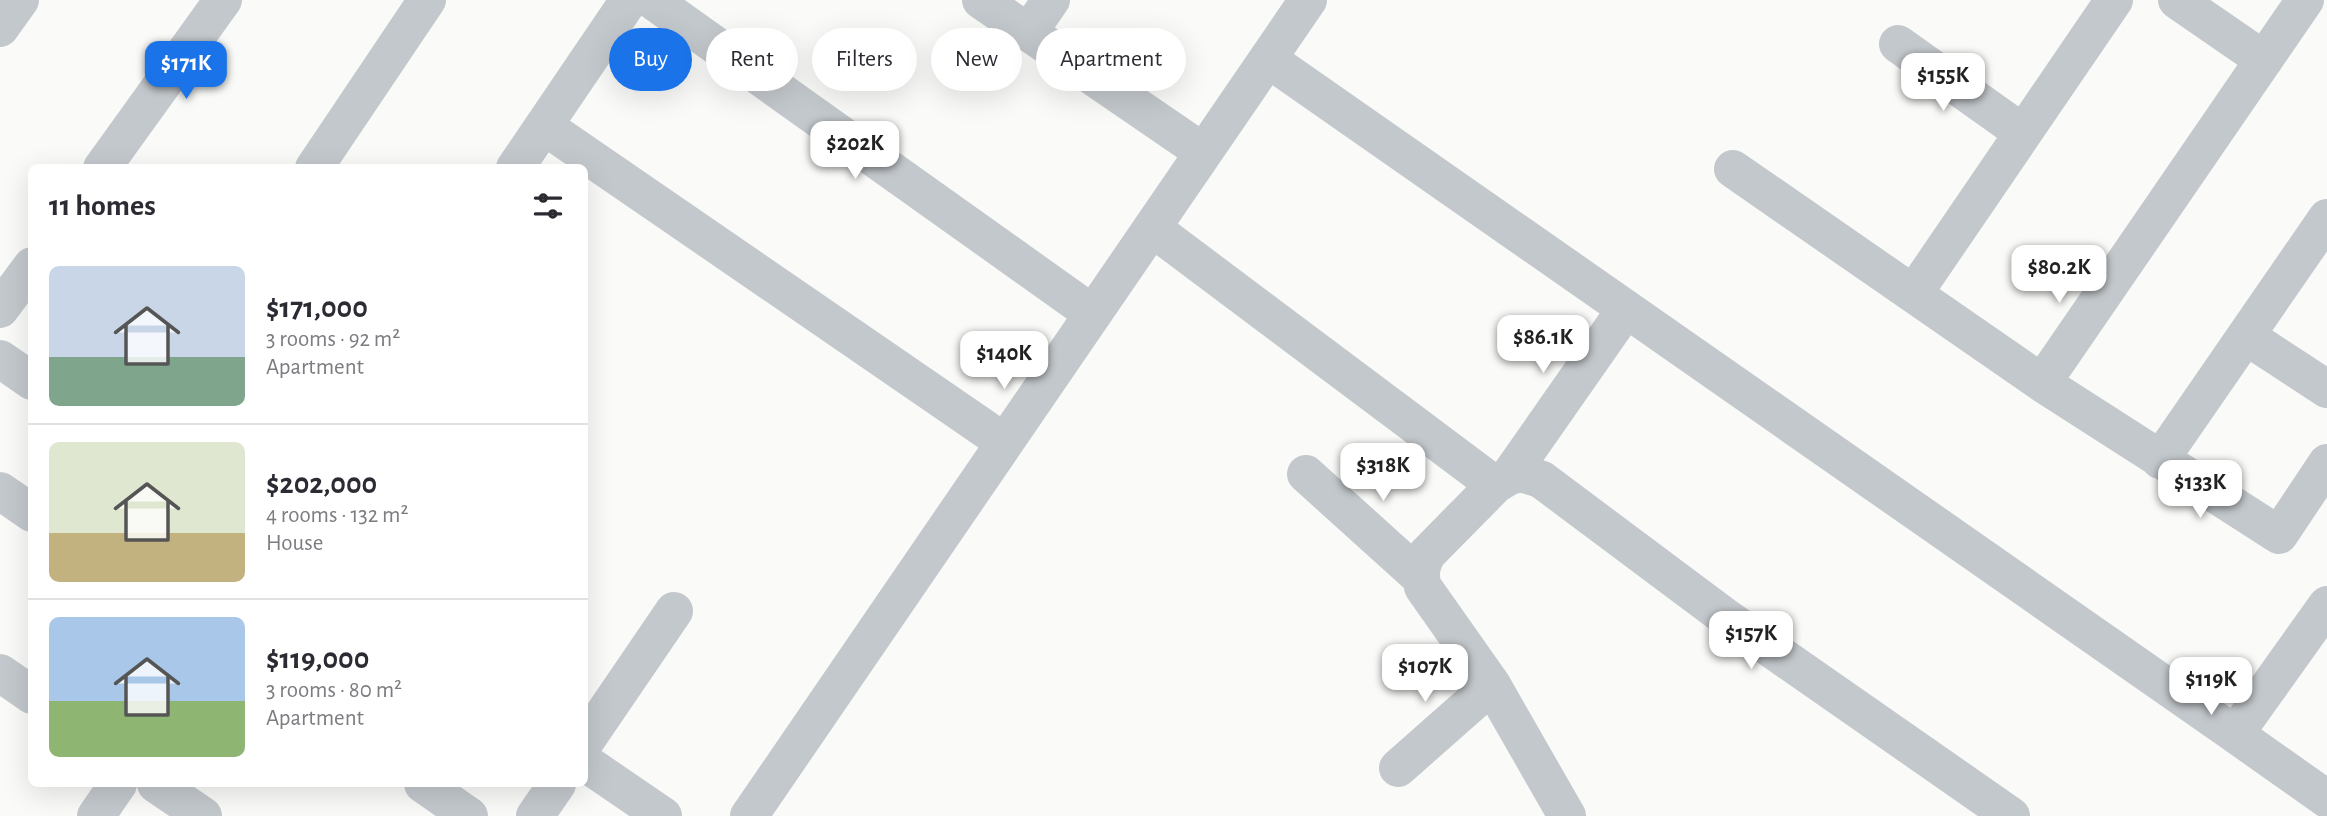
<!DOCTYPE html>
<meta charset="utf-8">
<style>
:root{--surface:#fff;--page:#f7f7f7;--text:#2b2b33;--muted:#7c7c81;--line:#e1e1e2;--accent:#1a73e8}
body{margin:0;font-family:"Alegreya Sans",sans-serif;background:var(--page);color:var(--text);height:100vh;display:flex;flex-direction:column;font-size:26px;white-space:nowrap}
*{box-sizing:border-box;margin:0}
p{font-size:23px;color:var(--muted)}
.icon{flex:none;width:38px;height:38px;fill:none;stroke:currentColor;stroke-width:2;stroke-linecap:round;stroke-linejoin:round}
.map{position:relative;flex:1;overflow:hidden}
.details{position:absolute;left:28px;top:164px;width:560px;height:623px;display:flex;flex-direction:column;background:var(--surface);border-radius:10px;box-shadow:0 7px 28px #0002}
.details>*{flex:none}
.guide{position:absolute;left:609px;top:28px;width:665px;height:63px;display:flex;gap:14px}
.price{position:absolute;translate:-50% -60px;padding:0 16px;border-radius:14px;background:#fff;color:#222;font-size:23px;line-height:46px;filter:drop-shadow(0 2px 4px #0008)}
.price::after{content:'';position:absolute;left:50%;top:42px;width:21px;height:16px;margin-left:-10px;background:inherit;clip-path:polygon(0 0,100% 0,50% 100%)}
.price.selected{background:var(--accent);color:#fff}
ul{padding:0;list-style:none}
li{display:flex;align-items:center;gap:21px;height:175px;padding:0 21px}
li+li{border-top:2px solid var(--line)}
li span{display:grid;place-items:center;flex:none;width:196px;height:140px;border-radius:10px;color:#555}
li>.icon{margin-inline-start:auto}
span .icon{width:84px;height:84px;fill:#fffc;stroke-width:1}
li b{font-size:30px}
h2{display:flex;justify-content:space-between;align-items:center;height:84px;padding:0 21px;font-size:30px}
.tag{padding:0 24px;border-radius:32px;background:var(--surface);box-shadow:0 7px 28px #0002;font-size:24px;line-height:63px}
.tag.selected{background:var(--accent);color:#fff}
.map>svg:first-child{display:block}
</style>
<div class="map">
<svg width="2327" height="816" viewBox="0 0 2327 816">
<rect width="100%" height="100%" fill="#fafaf8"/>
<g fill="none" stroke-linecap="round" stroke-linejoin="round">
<path stroke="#c3c8cc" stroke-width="38" d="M652,0l441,314
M981,0l222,152
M2177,0l87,60
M0,28l20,-28
M1028,33l23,-33
M1898,44l125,89
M1268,59l967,675
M544,126l460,316
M102,168l121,-168
M314,168l113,-168
M515,168l114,-168
M1733,169l309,214 263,-383
M1152,228l343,257 -68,69c-6,12 -8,20 -4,33l69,98 75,131
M1914,293l200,-293
M0,309l32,-43
M2246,336l81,53
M0,359l32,22
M2042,383l237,152 48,-72
M2160,460l167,-242
M1306,474l114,103
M1510,475l116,-166
M1495,485c20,-13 24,-14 47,-5l182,136 287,200
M0,491l32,22
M2327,605l-92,129 92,65
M0,673l32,22
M584,743l90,-132
M584,762l79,54
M1398,768l94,-83
M156,784l47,32
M423,784l46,32
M96,816l22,-32
M535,816l22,-32
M749,816l559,-816"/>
</g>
</svg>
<b class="price selected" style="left:186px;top:101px">$171K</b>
<b class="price" style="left:1943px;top:113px">$155K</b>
<b class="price" style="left:855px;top:181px">$202K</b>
<b class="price" style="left:2059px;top:305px">$80.2K</b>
<b class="price" style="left:1543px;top:375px">$86.1K</b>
<b class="price" style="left:1004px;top:391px">$140K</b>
<b class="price" style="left:1383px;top:503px">$318K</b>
<b class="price" style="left:2200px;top:520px">$133K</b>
<b class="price" style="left:1751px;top:671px">$157K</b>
<b class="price" style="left:1425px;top:704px">$107K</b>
<b class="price" style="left:2211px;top:717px">$119K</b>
<div class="guide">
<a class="tag selected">Buy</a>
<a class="tag">Rent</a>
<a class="tag">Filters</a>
<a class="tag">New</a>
<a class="tag">Apartment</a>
</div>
<section class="details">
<h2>11 homes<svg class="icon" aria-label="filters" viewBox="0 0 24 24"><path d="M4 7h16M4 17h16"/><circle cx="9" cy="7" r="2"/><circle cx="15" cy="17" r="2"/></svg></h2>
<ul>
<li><span style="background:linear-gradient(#c9d6e8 65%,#7fa58c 0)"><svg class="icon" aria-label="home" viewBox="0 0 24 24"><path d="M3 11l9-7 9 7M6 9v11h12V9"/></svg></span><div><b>$171,000</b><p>3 rooms · 92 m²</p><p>Apartment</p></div></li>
<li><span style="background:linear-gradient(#dfe7d0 65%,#c2b280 0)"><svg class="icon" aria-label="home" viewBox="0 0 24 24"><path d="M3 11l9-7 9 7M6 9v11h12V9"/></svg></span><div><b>$202,000</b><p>4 rooms · 132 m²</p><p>House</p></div></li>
<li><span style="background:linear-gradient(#a9c7e8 60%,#8fb573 0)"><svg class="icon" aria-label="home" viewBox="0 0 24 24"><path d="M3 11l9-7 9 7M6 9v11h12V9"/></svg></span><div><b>$119,000</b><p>3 rooms · 80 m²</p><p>Apartment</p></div></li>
</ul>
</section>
</div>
